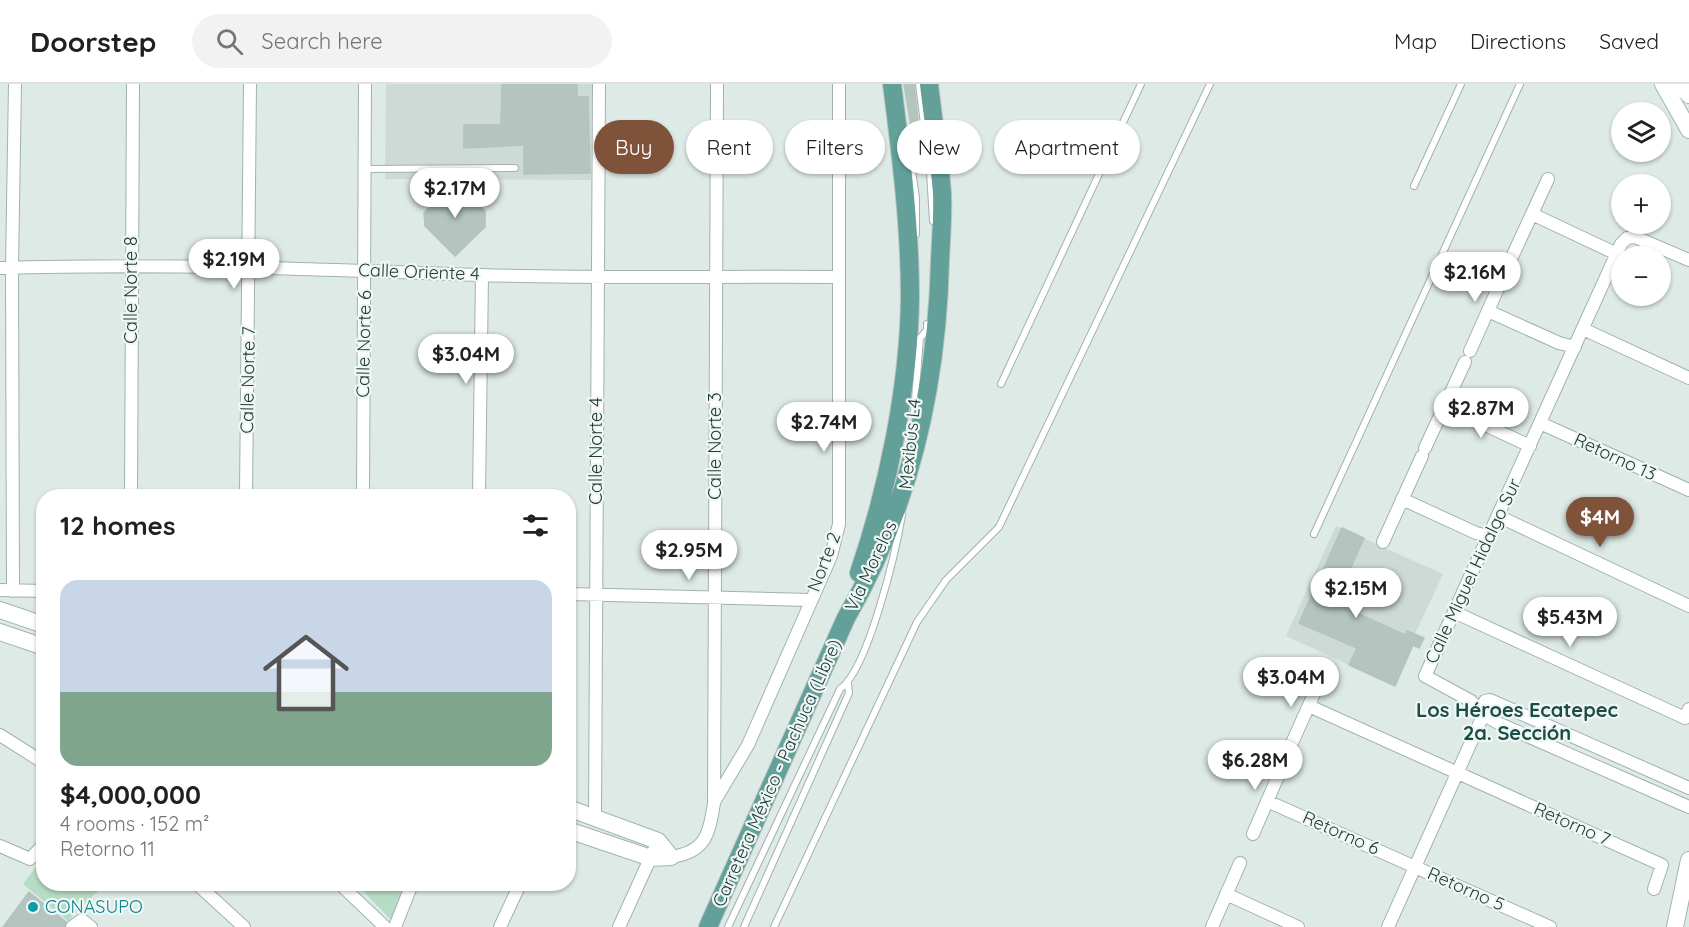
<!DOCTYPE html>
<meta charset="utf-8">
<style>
:root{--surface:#fff;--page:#f2f2f2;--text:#202124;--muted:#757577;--line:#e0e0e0;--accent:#7f533a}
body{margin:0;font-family:Quicksand,sans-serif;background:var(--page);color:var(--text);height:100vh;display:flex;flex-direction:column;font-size:22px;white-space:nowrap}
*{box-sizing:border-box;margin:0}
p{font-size:20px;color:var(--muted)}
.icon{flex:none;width:33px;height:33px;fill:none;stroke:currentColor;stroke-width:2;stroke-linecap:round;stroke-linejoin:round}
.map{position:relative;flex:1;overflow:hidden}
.sheet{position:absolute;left:36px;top:405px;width:540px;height:402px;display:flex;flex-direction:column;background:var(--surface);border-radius:24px;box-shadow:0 2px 4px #0004}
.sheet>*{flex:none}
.guide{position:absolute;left:594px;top:36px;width:570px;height:54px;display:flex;gap:12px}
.fabs{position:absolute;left:1611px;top:18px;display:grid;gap:12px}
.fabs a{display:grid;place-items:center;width:60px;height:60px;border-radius:50%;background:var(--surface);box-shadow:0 2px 4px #0004;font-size:30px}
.price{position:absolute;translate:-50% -51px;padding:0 14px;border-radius:21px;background:#fff;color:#222;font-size:20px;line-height:39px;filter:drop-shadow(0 2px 3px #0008)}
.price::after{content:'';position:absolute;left:50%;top:36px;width:18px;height:14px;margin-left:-9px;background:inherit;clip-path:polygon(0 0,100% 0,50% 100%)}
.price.current{background:var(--accent);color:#fff}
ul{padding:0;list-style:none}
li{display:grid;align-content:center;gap:12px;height:318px;padding:0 24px}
li span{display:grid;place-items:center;height:186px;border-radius:18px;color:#555}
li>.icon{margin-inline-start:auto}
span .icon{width:108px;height:108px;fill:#fffc;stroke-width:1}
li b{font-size:26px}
h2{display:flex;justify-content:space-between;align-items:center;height:72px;padding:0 24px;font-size:26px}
.chip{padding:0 21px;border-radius:27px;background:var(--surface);box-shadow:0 2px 4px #0004;font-size:21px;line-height:54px}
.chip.current{background:var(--accent);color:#fff}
header{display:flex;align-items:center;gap:36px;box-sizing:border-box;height:84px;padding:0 30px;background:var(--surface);border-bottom:2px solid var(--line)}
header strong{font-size:28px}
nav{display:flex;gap:33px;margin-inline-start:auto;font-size:21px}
.search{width:420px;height:54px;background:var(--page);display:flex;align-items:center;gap:15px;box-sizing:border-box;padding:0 21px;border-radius:33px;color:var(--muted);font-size:22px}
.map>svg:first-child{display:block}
</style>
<header>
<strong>Doorstep</strong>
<div class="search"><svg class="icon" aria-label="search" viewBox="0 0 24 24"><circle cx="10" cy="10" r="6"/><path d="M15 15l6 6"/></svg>Search here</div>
<nav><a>Map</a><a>Directions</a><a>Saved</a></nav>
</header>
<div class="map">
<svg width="1689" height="843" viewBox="0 0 1689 843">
<rect width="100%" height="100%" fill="#deeae6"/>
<path fill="#cddad6" d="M386,0h206l-1,96 -206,-1z
M1336,442l107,48 -28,60 9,4 -5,10 -6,-2 -18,40 -109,-50z"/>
<path fill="#b7dcc6" d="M43,773l1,27h61l-37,37 -45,-37z
M356,800h53l-16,38z"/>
<path fill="#b4c5c0" stroke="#b1c4be" stroke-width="1.5" d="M502,0h75v13h11l2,76 -66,1v-29l-60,3v-23h37z
M904,0h10l6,54 -7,1z
M455,98l30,29v16l-30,29 -30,-30 -1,-13z
M1342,444l22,10 -29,65 70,32 2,-4 17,7 -5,10 -6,-3 -18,41 -46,-21 8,-17 -58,-25z
M29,808l37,30 -2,5h-61z"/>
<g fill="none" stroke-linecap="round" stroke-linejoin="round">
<g stroke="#a1b2ae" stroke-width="8">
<path id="lane" d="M919,0l11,88 3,49
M907,52l9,62v36
M365,85l150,-1
M1414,102l47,-102
M1001,300l140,-300
M914,329l6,-75 7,-8v-6
M1314,450l206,-450
M728,843l112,-238c28,-19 56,-138 62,-174
M744,843l105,-234 -1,-9
M774,843l143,-305 29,-42 53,-53 211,-443"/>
</g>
<g stroke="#a1b2ae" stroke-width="14">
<path id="street" d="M1532,130l85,40
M1512,173l36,-78
M1689,176l-54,-23 -8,1 -6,6 -196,432 46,25 13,14 16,9 189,83
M0,184c160,-5 320,1 480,7 120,4 239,1 358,2
M1488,227l71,32 16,4
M1583,245l106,49
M1470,267l37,-83
M1445,322l85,40
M1540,339l149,67
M1425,364l40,-86
M131,412l2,-412
M246,412l4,-412
M363,412l2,-412
M479,412l3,-221
M1402,415l74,34 13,3
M1498,432l191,90
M1383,458l39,-86
M0,506l44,1
M13,507l-1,-323 3,-184
M568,510l242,6
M1454,528l231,106 4,-9
M1485,617l5,-1 199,88
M1309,622l353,159 -8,24
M0,651l44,28
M1292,659l26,-58
M1267,717l283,126
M714,718l34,-57 83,-189 8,-32v-440
M595,733l4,-733
M1253,750l32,-74
M0,762l30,13 14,-15
M671,773c35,-5 38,-23 43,-54l3,-719
M197,800l47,43
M340,800l45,43
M1226,810l72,33
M72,843l10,-7 9,7
M395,843l17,-43
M500,843l20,-43
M619,843l35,-77
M1212,843l28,-64
M1388,843l102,-227"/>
</g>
<g stroke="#9eb6b0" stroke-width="18">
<path id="secondary" d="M1663,0l26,46
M1679,0l10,11
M0,526l44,15
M0,548l44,15
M568,724l90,33 13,16
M568,746l83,28 20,-1
M1675,843l14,-67"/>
</g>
<g stroke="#bcc4c3" stroke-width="20">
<path id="primary" d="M859,489c29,-85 50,-186 51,-276 0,-72 -9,-142 -18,-213
M708,843l138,-309c63,-109 91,-232 94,-357 1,-23 3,-46 2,-68 -3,-37 -9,-73 -13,-109"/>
</g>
<use href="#lane" stroke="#fff" stroke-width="6"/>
<use href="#street" stroke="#fff" stroke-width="12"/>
<use href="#secondary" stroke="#fff" stroke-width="16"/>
<use href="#primary" stroke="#62a099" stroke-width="18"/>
</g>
<circle fill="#0f9aa8" stroke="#eff7f4" stroke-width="2" cx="33" cy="823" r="6"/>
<g text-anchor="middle" stroke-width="4.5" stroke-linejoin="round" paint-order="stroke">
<g font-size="18" fill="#203a36" stroke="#eff7f4">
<text transform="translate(419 188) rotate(2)" y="6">Calle Oriente 4</text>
<text transform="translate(131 206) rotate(-90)" y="6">Calle Norte 8</text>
<text transform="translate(364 260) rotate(-89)" y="6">Calle Norte 6</text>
<text transform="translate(248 296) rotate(-89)" y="6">Calle Norte 7</text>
<text transform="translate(910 360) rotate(-84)" y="6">Mexibús L4</text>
<text transform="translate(715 362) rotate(-90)" y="6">Calle Norte 3</text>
<text transform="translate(596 367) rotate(-90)" y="6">Calle Norte 4</text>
<text transform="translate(1615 373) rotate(25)" y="6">Retorno 13</text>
<text transform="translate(824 478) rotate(-69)" y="6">Norte 2</text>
<text transform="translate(871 482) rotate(-65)" y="6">Vía Morelos</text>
<text transform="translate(1473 487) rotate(-65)" y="6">Calle Miguel Hidalgo Sur</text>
<text transform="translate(777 689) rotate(-66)" y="6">Carretera México - Pachuca (Libre)</text>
<text transform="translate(1572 740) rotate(24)" y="6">Retorno 7</text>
<text transform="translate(1341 749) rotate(24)" y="6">Retorno 6</text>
<text transform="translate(1466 805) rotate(24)" y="6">Retorno 5</text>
</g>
<g font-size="18" fill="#0d838f" stroke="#eff7f4" text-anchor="start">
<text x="45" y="829">CONASUPO</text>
</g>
<g font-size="20" font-weight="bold" fill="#1c4c47" stroke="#eff7f4">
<text x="1517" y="633">Los Héroes Ecatepec<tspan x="1517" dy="23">2a. Sección</tspan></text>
</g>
</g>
</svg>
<div class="fabs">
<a><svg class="icon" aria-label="layers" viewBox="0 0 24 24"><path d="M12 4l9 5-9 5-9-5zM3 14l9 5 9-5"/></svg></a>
<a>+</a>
<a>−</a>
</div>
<b class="price" style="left:455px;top:135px">$2.17M</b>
<b class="price" style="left:234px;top:206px">$2.19M</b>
<b class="price" style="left:1475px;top:219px">$2.16M</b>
<b class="price" style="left:466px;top:301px">$3.04M</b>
<b class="price" style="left:1481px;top:355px">$2.87M</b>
<b class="price" style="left:824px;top:369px">$2.74M</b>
<b class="price current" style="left:1600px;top:464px">$4M</b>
<b class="price" style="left:689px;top:497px">$2.95M</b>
<b class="price" style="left:1356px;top:535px">$2.15M</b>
<b class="price" style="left:1570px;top:564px">$5.43M</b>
<b class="price" style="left:1291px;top:624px">$3.04M</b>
<b class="price" style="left:1255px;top:707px">$6.28M</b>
<div class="guide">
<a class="chip current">Buy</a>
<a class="chip">Rent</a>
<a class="chip">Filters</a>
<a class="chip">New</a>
<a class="chip">Apartment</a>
</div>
<section class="sheet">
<h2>12 homes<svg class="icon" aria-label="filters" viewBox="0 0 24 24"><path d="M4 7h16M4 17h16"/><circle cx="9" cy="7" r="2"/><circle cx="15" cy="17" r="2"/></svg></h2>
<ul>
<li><span style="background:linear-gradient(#c9d6e8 60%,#7fa58c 0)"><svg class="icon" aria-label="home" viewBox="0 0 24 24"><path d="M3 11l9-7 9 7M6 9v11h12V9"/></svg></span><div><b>$4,000,000</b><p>4 rooms · 152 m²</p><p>Retorno 11</p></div></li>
</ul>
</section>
</div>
